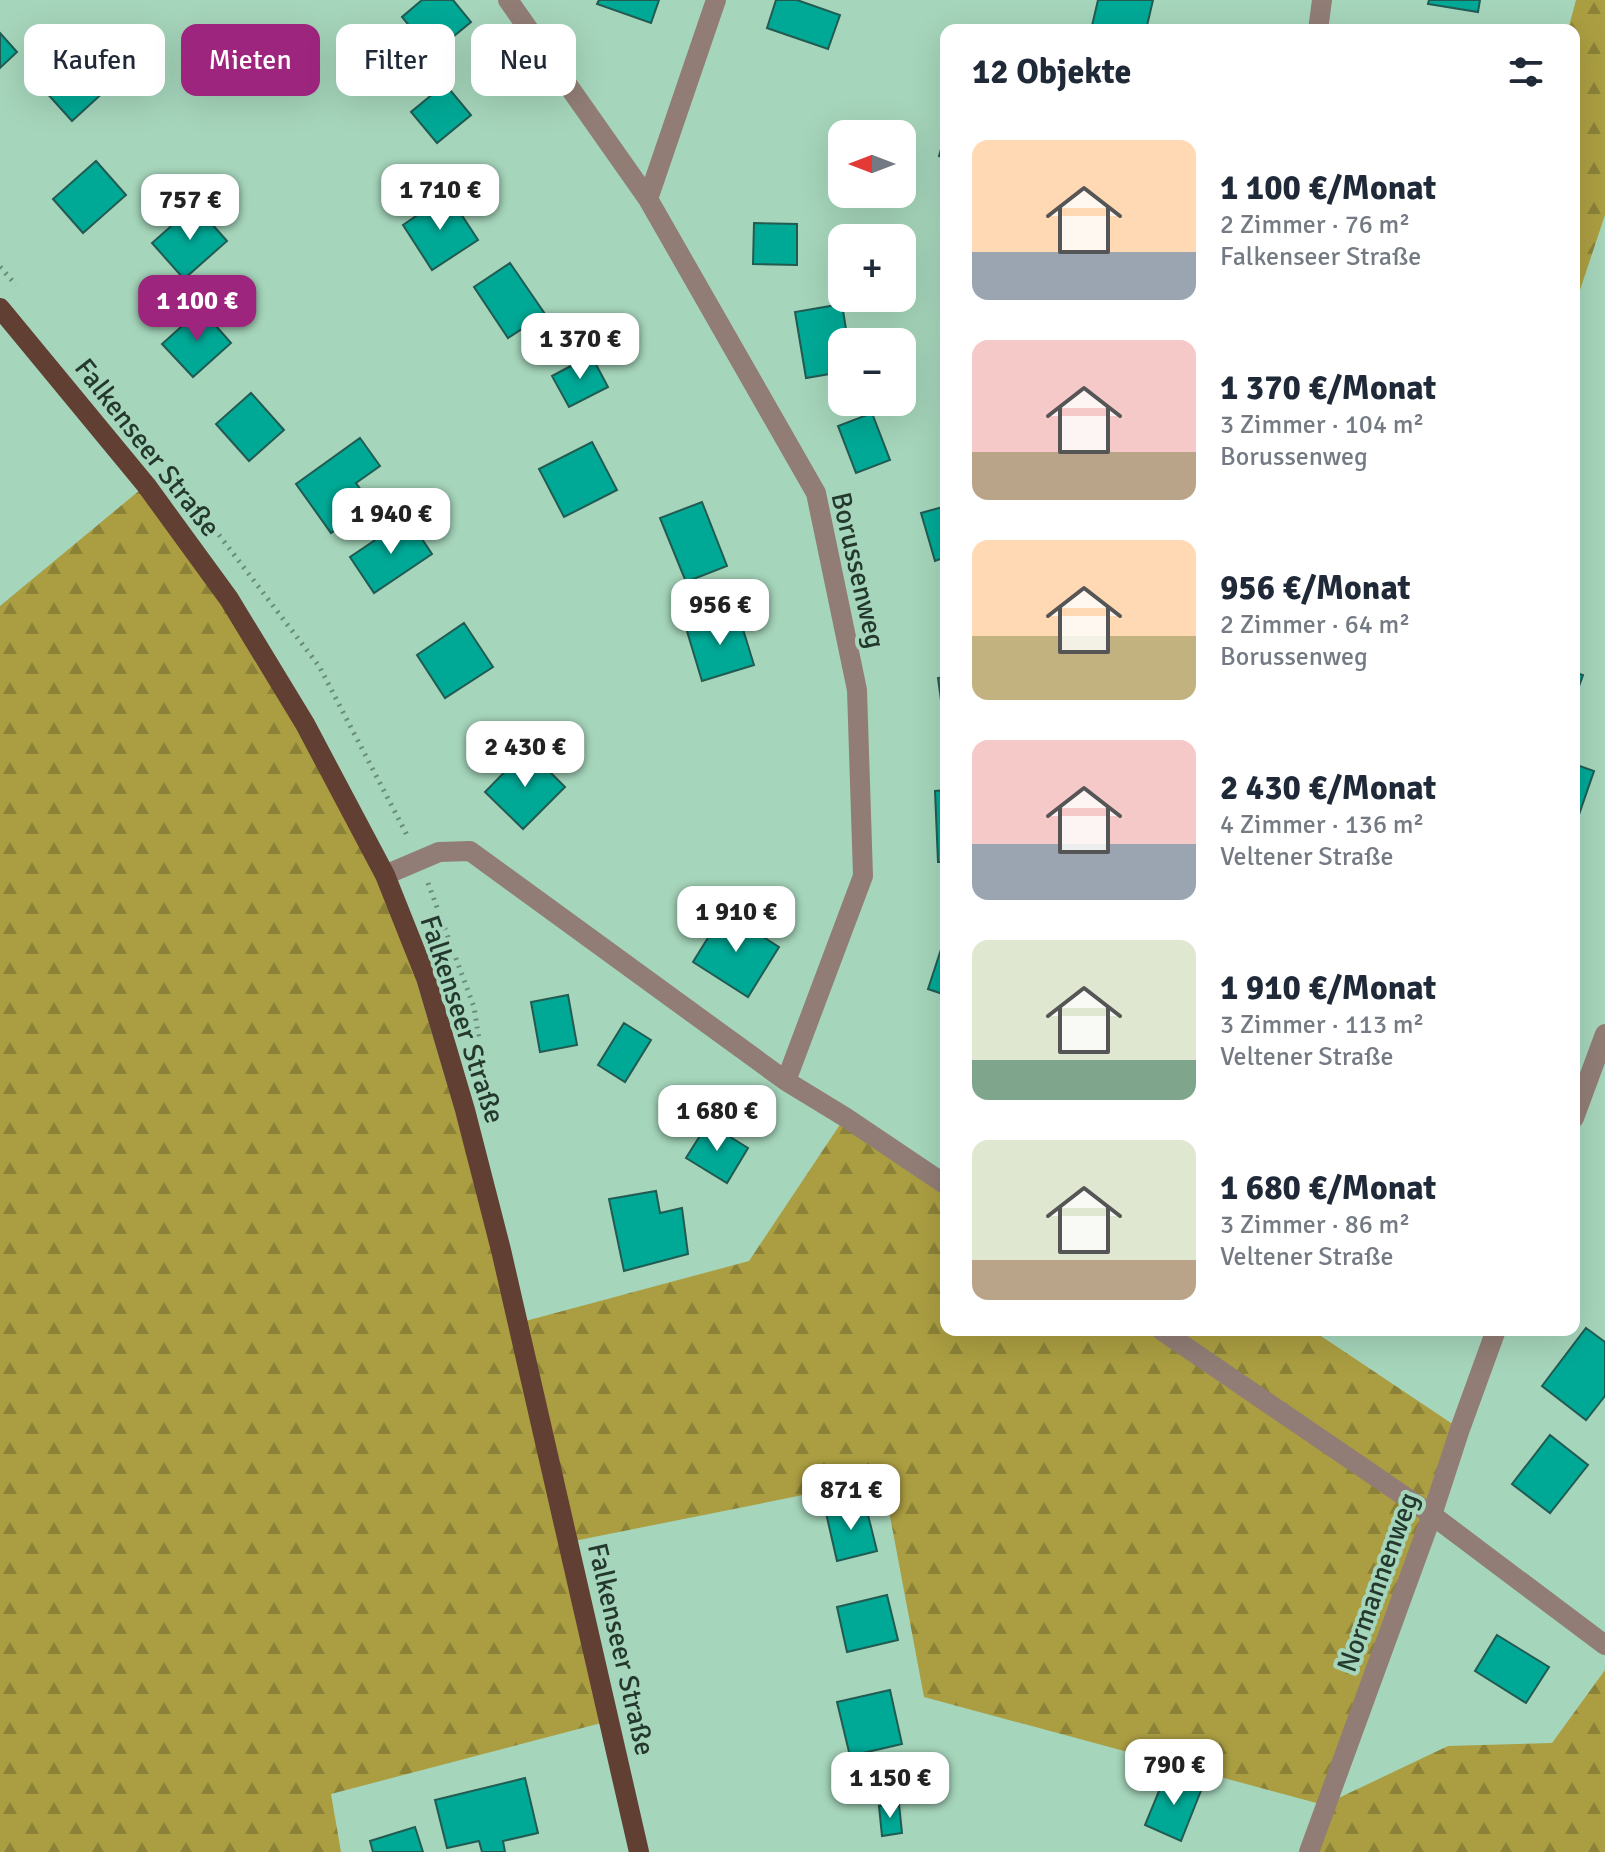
<!DOCTYPE html>
<html lang="de">
<meta charset="utf-8">
<style>
:root{--surface:#fff;--page:#f6f6f7;--text:#1f2937;--muted:#747a83;--accent:#9e257d}
body{margin:0;font-family:Signika,sans-serif;background:var(--page);color:var(--text);height:100vh;display:flex;flex-direction:column;font-size:30px;white-space:nowrap}
*{box-sizing:border-box;margin:0}
p{font-size:26px;color:var(--muted)}
.icon{flex:none;width:44px;height:44px;fill:none;stroke:currentColor;stroke-width:2;stroke-linecap:round;stroke-linejoin:round}
.map{position:relative;flex:1;overflow:hidden}
.details{position:absolute;left:940px;top:24px;width:640px;height:1312px;display:flex;flex-direction:column;background:var(--surface);border-radius:16px;box-shadow:0 8px 32px #0002}
.details>*{flex:none}
.guide{position:absolute;left:24px;top:24px;width:760px;height:72px;display:flex;gap:16px}
.needle{width:52px;rotate:270deg}
.buttons{position:absolute;left:828px;top:120px;display:grid;gap:16px}
.buttons a{display:grid;place-items:center;width:88px;height:88px;border-radius:16px;background:var(--surface);box-shadow:0 8px 32px #0002;font-size:40px}
.price{position:absolute;translate:-50% -68px;padding:0 18px;border-radius:16px;background:#fff;color:#222;font-size:26px;line-height:52px;filter:drop-shadow(0 2px 4px #0008)}
.price::after{content:'';position:absolute;left:50%;top:48px;width:24px;height:18px;margin-left:-12px;background:inherit;clip-path:polygon(0 0,100% 0,50% 100%)}
.price.selected{background:var(--accent);color:#fff}
ul{padding:0;list-style:none}
li{display:flex;align-items:center;gap:24px;height:200px;padding:0 32px}
li span{display:grid;place-items:center;flex:none;width:224px;height:160px;border-radius:16px;color:#555}
li>.icon{margin-inline-start:auto}
span .icon{width:96px;height:96px;fill:#fffc;stroke-width:1}
li b{font-size:34px}
h2{display:flex;justify-content:space-between;align-items:center;height:96px;padding:0 32px;font-size:34px}
.chip{padding:0 28px;border-radius:16px;background:var(--surface);box-shadow:0 8px 32px #0002;font-size:28px;line-height:72px}
.chip.selected{background:var(--accent);color:#fff}
.map>svg:first-child{display:block}
</style>
<div class="map">
<svg width="1605" height="1852" viewBox="0 0 1605 1852">
<defs>
<pattern id="forest-firs" width="22" height="20" patternUnits="userSpaceOnUse" patternTransform="scale(2)"><rect width="22" height="20" fill="#ab9e42"/><path d="M5 1l3.5 6h-7zM16 11l3.5 6h-7z" fill="#8b8238"/></pattern>
</defs>
<rect width="100%" height="100%" fill="#a5d5bb"/>
<path fill="url(#forest-firs)" d="M1576,0h29v215l-31,93v-278h-6z
M146,485l83,114 156,276 133,448 231,-62 96,-144 101,68v145h366l148,99 -134,375 122,-58 104,-3 53,-73v182h-298l17,-47 -400,-108 -41,-218 -314,63 36,180 -274,72 10,58h-341v-1246z"/>
<path fill="#00a996" stroke="#215b52" stroke-width="2" d="M422,0h31l18,22 -39,32 -30,-37z
M599,0h60l-8,23 -54,-19z
M776,0h21l43,15 -12,34 -61,-21z
M1098,0h55l-7,30h-55z
M1429,0h51l-2,12 -50,-8z
M0,33l17,19 -17,16z
M72,50l35,39 -35,32 -36,-40z
M445,84l26,31 -34,28 -26,-31z
M946,132v26l-7,-2z
M96,161l30,34 -43,38 -30,-34z
M448,194l30,46 -46,30 -29,-45z
M195,205l32,36 -43,38 -32,-36z
M754,223l43,1v41l-44,-1z
M510,263l35,51 -37,24 -34,-51z
M842,304l6,38h-6v30l-36,6 -11,-66z
M201,309l30,34 -38,34 -31,-33z
M591,355l17,32 -39,20 -17,-31z
M251,393l33,37 -35,31 -33,-37z
M872,413l18,47 -34,13 -18,-47z
M360,438l20,28 -24,17 15,21 -40,29 -35,-49z
M592,442l25,48 -53,27 -25,-48z
M702,502l25,64 -41,16 -26,-64z
M946,506v51l-11,4 -14,-48z
M408,518l24,36 -58,39 -24,-36z
M738,613l16,52 -52,16 -16,-53z
M464,623l29,44 -48,31 -28,-43z
M1574,672l9,3 -9,25z
M946,677v44l-2,1 -6,-44z
M527,749l38,38 -42,42 -38,-37z
M1574,764l20,7 -20,58z
M946,790v72h-8l-3,-71z
M724,912l55,35 -31,50 -55,-35z
M946,934v61l-18,-6z
M568,995l9,50 -37,7 -9,-50z
M624,1023l27,17 -26,42 -27,-17z
M708,1123l40,25 -21,35 -41,-25z
M656,1191l4,22 22,-5 6,46 -64,17 -15,-72z
M1586,1328l19,14v54l-19,24 -44,-34z
M1550,1435l38,30 -38,48 -38,-29z
M865,1503l12,48 -40,10 -11,-48z
M887,1595l11,45 -51,12 -10,-45z
M1497,1635l52,32 -23,36 -51,-32z
M890,1690l12,54 -52,12 -13,-54z
M1166,1774l36,14 -21,53 -36,-16z
M525,1778l13,55 -35,8 2,11h-23l-3,-11 -32,7 -12,-48z
M899,1804l3,29 -20,3 -3,-30z
M415,1827l8,25h-50l-3,-11z"/>
<g fill="none" stroke-linecap="round" stroke-linejoin="round">
<path stroke="#6a8d7b" stroke-width="5" stroke-dasharray="2 6" stroke-linecap="butt" d="M0,267l16,18
M219,535l100,131 89,171
M428,883l46,124 10,65"/>
<path stroke="#917d75" stroke-width="20" d="M508,0l140,199 168,294 41,197 6,186 -77,205
M1318,30l4,-30
M648,199l68,-199
M385,875l54,-23 31,-1 316,230 59,36 101,68
M1574,1118l31,-84
M1161,1330l271,185 173,130
M1309,1852l123,-337 28,-86 36,-99"/>
<path stroke="#613f32" stroke-width="20" d="M0,308l146,177 83,114 76,125 80,151 41,103 39,132 36,140 138,602"/>
</g>
<g text-anchor="middle" stroke-width="8" stroke-linejoin="round" paint-order="stroke">
<g font-size="28" fill="#24382e" stroke="#a5d5bb">
<text transform="translate(148 447) rotate(52)" y="10">Falkenseer Straße</text>
<text transform="translate(859 570) rotate(77)" y="10">Borussenweg</text>
<text transform="translate(463 1019) rotate(72)" y="10">Falkenseer Straße</text>
<text transform="translate(1377 1582) rotate(-70)" y="10">Normannenweg</text>
<text transform="translate(622 1649) rotate(77)" y="10">Falkenseer Straße</text>
</g>
</g>
</svg>
<div class="buttons">
<a><svg class="needle" viewBox="-14 -14 28 28"><path d="M0-13l5 13h-10z" fill="#e53935"/><path d="M0 13l5-13h-10z" fill="#747a83"/></svg></a>
<a>+</a>
<a>−</a>
</div>
<b class="price" style="left:440px;top:232px">1 710 €</b>
<b class="price" style="left:190px;top:242px">757 €</b>
<b class="price selected" style="left:197px;top:343px">1 100 €</b>
<b class="price" style="left:580px;top:381px">1 370 €</b>
<b class="price" style="left:391px;top:556px">1 940 €</b>
<b class="price" style="left:720px;top:647px">956 €</b>
<b class="price" style="left:525px;top:789px">2 430 €</b>
<b class="price" style="left:736px;top:954px">1 910 €</b>
<b class="price" style="left:717px;top:1153px">1 680 €</b>
<b class="price" style="left:851px;top:1532px">871 €</b>
<b class="price" style="left:1174px;top:1807px">790 €</b>
<b class="price" style="left:890px;top:1820px">1 150 €</b>
<div class="guide">
<a class="chip">Kaufen</a>
<a class="chip selected">Mieten</a>
<a class="chip">Filter</a>
<a class="chip">Neu</a>
</div>
<section class="details">
<h2>12 Objekte<svg class="icon" aria-label="filters" viewBox="0 0 24 24"><path d="M4 7h16M4 17h16"/><circle cx="9" cy="7" r="2"/><circle cx="15" cy="17" r="2"/></svg></h2>
<ul>
<li><span style="background:linear-gradient(#ffd9b3 70%,#9aa5b1 0)"><svg class="icon" aria-label="home" viewBox="0 0 24 24"><path d="M3 11l9-7 9 7M6 9v11h12V9"/></svg></span><div><b>1 100 €/Monat</b><p>2 Zimmer · 76 m²</p><p>Falkenseer Straße</p></div></li>
<li><span style="background:linear-gradient(#f6c9c9 70%,#b9a48a 0)"><svg class="icon" aria-label="home" viewBox="0 0 24 24"><path d="M3 11l9-7 9 7M6 9v11h12V9"/></svg></span><div><b>1 370 €/Monat</b><p>3 Zimmer · 104 m²</p><p>Borussenweg</p></div></li>
<li><span style="background:linear-gradient(#ffd9b3 60%,#c2b280 0)"><svg class="icon" aria-label="home" viewBox="0 0 24 24"><path d="M3 11l9-7 9 7M6 9v11h12V9"/></svg></span><div><b>956 €/Monat</b><p>2 Zimmer · 64 m²</p><p>Borussenweg</p></div></li>
<li><span style="background:linear-gradient(#f6c9c9 65%,#9aa5b1 0)"><svg class="icon" aria-label="home" viewBox="0 0 24 24"><path d="M3 11l9-7 9 7M6 9v11h12V9"/></svg></span><div><b>2 430 €/Monat</b><p>4 Zimmer · 136 m²</p><p>Veltener Straße</p></div></li>
<li><span style="background:linear-gradient(#dfe7d0 75%,#7fa58c 0)"><svg class="icon" aria-label="home" viewBox="0 0 24 24"><path d="M3 11l9-7 9 7M6 9v11h12V9"/></svg></span><div><b>1 910 €/Monat</b><p>3 Zimmer · 113 m²</p><p>Veltener Straße</p></div></li>
<li><span style="background:linear-gradient(#dfe7d0 75%,#b9a48a 0)"><svg class="icon" aria-label="home" viewBox="0 0 24 24"><path d="M3 11l9-7 9 7M6 9v11h12V9"/></svg></span><div><b>1 680 €/Monat</b><p>3 Zimmer · 86 m²</p><p>Veltener Straße</p></div></li>
</ul>
</section>
</div>
